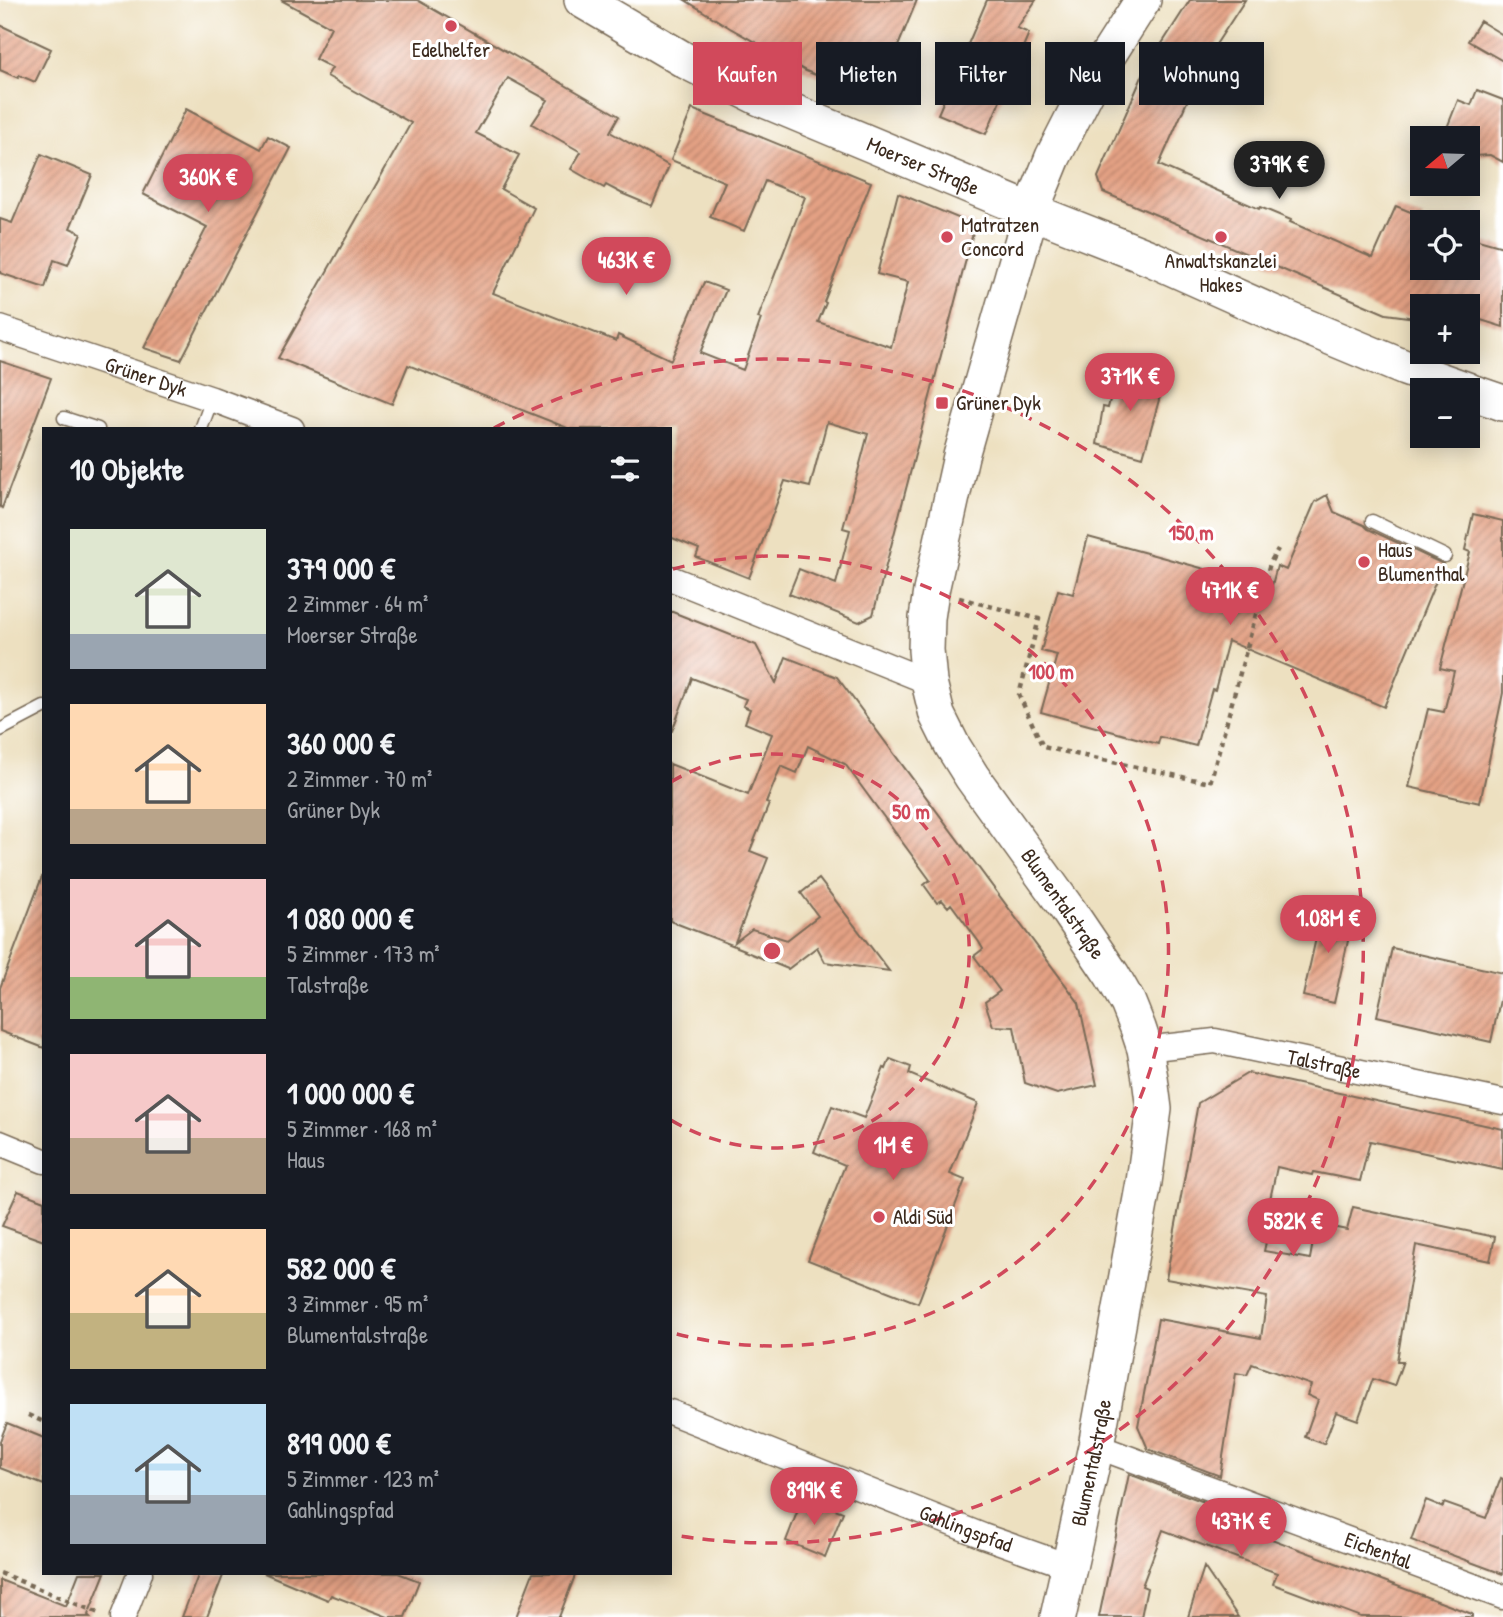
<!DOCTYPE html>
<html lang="de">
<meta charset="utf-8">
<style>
:root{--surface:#171b24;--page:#20242c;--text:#f1f3f6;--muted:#9ea1a6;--accent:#d1495b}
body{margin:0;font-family:"Patrick Hand",sans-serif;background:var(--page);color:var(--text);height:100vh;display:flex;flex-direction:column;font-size:26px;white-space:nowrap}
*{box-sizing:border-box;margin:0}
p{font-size:23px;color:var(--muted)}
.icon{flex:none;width:38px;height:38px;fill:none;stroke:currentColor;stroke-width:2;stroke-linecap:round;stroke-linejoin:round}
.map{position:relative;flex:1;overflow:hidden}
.drawer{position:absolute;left:42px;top:427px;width:630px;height:1148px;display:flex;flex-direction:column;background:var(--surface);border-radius:0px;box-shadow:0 4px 18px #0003}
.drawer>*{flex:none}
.guide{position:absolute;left:693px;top:42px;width:665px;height:63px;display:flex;gap:14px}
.needle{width:46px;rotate:251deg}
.controls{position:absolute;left:1410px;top:126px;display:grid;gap:14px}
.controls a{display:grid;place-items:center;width:70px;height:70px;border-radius:0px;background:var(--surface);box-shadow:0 4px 18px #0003;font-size:35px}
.price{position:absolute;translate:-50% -60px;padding:0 16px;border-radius:24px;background:var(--accent);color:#fff;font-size:23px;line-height:46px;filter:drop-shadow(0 2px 4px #0008)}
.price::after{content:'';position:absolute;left:50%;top:42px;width:21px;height:16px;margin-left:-10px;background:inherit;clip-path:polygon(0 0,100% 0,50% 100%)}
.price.on{background:#222;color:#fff}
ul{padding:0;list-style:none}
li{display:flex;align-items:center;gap:21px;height:175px;padding:0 28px}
li span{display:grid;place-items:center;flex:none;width:196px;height:140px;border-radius:0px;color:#555}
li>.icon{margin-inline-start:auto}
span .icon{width:84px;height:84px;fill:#fffc;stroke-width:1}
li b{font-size:30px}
h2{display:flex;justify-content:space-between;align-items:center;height:84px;padding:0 28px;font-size:30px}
.chip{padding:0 24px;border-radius:0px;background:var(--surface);box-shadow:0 4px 18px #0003;font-size:24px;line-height:63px}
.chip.on{background:var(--accent);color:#fff}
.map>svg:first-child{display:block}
</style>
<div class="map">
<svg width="1503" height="1617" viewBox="0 0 1503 1617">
<defs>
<pattern id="building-hatch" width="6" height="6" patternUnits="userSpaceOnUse" patternTransform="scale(1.75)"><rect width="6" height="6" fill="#e4a184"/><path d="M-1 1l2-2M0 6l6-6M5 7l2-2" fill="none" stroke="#ba836b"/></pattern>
</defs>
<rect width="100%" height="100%" fill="#fff"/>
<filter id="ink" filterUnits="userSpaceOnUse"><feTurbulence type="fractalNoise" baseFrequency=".0143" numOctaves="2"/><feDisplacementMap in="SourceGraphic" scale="14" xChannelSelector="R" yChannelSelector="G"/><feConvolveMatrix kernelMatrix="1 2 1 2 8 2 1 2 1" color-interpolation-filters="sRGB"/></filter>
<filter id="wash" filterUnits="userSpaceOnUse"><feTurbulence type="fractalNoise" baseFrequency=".00686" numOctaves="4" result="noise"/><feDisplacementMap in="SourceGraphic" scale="28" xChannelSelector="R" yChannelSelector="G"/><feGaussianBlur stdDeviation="1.57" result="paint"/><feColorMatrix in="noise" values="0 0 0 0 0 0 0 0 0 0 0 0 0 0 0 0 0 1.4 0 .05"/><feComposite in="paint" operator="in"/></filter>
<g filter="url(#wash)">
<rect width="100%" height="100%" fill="#ede0c0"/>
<g id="blocks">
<path fill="url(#building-hatch)" d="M281,0h136l202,116 -9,16 59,34 -17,40 -31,-13 -15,-8 -2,3 -33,-19 10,-17 -49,-28 16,-24 -40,-22 -32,55 43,22 -18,34 33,19 -41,85 123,48 2,-6 53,25 33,-78 22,8 -26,63 43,17 18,-51 -3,-1 47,-121 -40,-16 -21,50 -34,-14 15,-35 -54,-22 21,-51 179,73 -47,120 2,1 -8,19 73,25 17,-65 -31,-8 21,-81 77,32 -102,390 -14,7 -70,-28 10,-25 37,15 14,-54 -7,-2 25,-94 -41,-12 -17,65 -25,-6 -36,97 -53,-21 3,-8 -29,-12v-108h-100l-162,-64 -16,39 -114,-46 133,-235 -84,-47 5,-8 -17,-9 16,-32z
M685,0h232l-41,100 -70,-29 -76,-43z
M987,0h49l-19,28 12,5 -43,101 -48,-20z
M1190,0h55l-32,49 -4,-4 -31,47 11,5 -30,68 100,44 1,-2 31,13 -1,2 83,36 23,-52 27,11v51h45v-31l35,10v80l-35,-11v-10h-45v13l-37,-5 -283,-122 -5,-15 47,-107z
M1480,21l23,14v26l-35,-20z
M0,25l51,24 -16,33 -16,-7 -1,3 -18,-8z
M1477,90l26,10v62l-13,-7 -17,1 2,-7 -7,-2v-9h-25l15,-38 13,5z
M186,109l75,40 7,-13 23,12 -110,212 -37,-12 63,-121 -64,-33z
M41,154l51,21 -22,53 11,5 -13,32 -14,-5 -9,28 -45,-15v-54l12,4z
M0,361l51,17 -49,130 -2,-1z
M1117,370l47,12 -21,75 -46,-13 6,-37 5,1z
M1327,495l7,17 30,13 4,4 75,35 -59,143 -156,-66 -13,49 -3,-1 -16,57 -36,-9 -2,7 -117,-32 16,-57 -16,-4 17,-61 15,4 15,-57 117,32 -1,7 66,17 7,-27 9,4 29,-68z
M1473,514l30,7v172l-23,110 -71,-16 19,-78 16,3 10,-41 -14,-3 30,-116 -5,-2z
M670,611l86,34 20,38 10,-26 51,20 242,326 18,82 -40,9 -32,-11 -11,-56 -21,-1 -8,-24 15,-11 -26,-35 9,-7 -4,-7 -28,-38 -3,3 -6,-7 -5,3 -13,-18 6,-5 -85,-116 -37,-18 -11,27 -16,-7 -15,37 3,1 -19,47 18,7 -33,84 17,-13 35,11 31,-24 -17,-23 18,-14 70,92 -64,-9 -8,-15 -29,22 -44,-18 1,-1 -75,-29v-157l78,31 24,-61 -27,-11 5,-14 -7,-3 3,-7 -54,-21 -20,53h-2z
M42,877l2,1v170l-44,-17v-43z
M1323,907l31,7 -20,89 -31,-7z
M1392,948l111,25v13l-12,56 -114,-26z
M890,1059l21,8 -2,7 69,29 -28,71 15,6 -47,123 -110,-43 37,-95 -31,-13 18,-46 32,12 20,-50 2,1z
M1248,1073l255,56v41l-133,-29 -10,40 -47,-9 -1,3 -35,-8 -16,74 5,1 -2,9 46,8 6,-35 31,6 6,-23 142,30 -5,24 -74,-16 -19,116h6l-9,25 -21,-7 -15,41 -22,-8 -12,32 -19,-7 13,-37 -11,-5 4,-10 -59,-21 -5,11 -11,-2 -16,103 -72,-27 -10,-23 20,-107 103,19 6,-41 -101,-18 32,-176z
M18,1191l26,10v40l-42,-15z
M7,1423l37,15v47l-44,-17v-27z
M1129,1474l137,51 3,2 -3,10 206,77v3h-111l-88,-33 4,-11 -114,-43 -21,56 5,2 -6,29h-42z
M1501,1478l2,1v95l-92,-34 15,-40 17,7 1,-4 42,15z
M803,1497l40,15 -18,45 -39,-16z
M1204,1567l34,50h-50z
M79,1573h26l-17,42 2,2h-90v-37l66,26z
M199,1573h25l-17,44h-25z
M264,1573h134l21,8 -14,36h-17l-57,-22 -3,5z
M533,1573h43l-17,44h-43z"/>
</g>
</g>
<g filter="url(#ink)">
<use href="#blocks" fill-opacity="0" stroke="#796a57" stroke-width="2"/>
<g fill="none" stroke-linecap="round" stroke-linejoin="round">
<g stroke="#796a57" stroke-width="15">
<path id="lane" d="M64,418l34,11
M201,429l11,-30
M1372,521l73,35
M0,730l44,-23"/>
</g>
<g stroke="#796a57" stroke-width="27">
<g id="street">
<path id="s1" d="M0,328l212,71 80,30"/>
<path d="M670,578l259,104"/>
<path id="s2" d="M1145,1049l70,-8 288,61"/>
<path d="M0,1143l44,18"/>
<path id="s3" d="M670,1412l313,124 85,30"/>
<path id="s4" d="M1096,1446l407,151"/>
<path d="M123,1617l17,-44"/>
</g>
</g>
<g stroke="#796a57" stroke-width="38">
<g id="secondary">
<path id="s5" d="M582,0l104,61 74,37 271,113 119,47 123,55 132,55 62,22"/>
<path d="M1468,391l35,12"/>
<path id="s6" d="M1058,1617l38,-171 48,-264 10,-73 -4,-31 -5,-29 -7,-21 -10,-25 -16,-28 -44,-65 -96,-133 -20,-32 -15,-30 -8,-33 -3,-32 1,-32 4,-27 30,-135 70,-245 22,-54 39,-77 51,-80"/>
</g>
</g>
<path stroke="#796a57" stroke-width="4.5" stroke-dasharray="5 5" stroke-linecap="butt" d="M959,598l80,21 -20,76 24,52 167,36 60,-220 8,-14
M28,1415l16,7
M0,1573l99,40"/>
<use href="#lane" stroke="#fff" stroke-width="12"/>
<use href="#street" stroke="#fff" stroke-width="24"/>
<use href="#secondary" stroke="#fff" stroke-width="35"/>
</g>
</g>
<g fill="none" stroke="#d1495b" stroke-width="3.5" stroke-dasharray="12 9">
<path d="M671 782A197 197 0 1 1 671 1120"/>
<path d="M673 569A395 395 0 1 1 673 1333"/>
<path d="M494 428A592 592 0 1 1 674 1535"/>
</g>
<g fill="#d1495b" stroke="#fff" stroke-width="2.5">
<circle cx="451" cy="26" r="7"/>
<circle cx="947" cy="237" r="7"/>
<circle cx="1221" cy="237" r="7"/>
<rect x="935" y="396" width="14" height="14" rx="3.5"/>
<circle cx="1364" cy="562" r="7"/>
<circle cx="879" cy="1217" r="7"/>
</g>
<g text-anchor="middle" stroke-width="6" stroke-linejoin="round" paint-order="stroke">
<g font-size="21" fill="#3b2a1e" stroke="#fff" text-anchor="start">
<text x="451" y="57" text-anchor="middle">Edelhelfer</text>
<text x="961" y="232">Matratzen<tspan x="961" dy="24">Concord</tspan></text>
<text x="1221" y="268" text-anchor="middle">Anwaltskanzlei<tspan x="1221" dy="24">Hakes</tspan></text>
<text x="956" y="410">Grüner Dyk</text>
<text x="1378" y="557">Haus<tspan x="1378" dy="24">Blumenthal</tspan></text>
<text x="893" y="1224">Aldi Süd</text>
</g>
<g font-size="21" fill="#3b2a1e" stroke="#fff">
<text dy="7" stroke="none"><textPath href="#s5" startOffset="380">Moerser Straße</textPath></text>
<text dy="7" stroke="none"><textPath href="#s1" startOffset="154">Grüner Dyk</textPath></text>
<text transform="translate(1063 904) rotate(55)" y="7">Blumentalstraße</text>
<text dy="7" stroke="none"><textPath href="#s2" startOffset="182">Talstraße</textPath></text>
<text dy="7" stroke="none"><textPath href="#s6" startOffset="158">Blumentalstraße</textPath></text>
<text dy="7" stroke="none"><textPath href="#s3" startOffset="318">Gahlingspfad</textPath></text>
<text dy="7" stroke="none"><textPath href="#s4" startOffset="301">Eichental</textPath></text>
</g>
</g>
<circle cx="772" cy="951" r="10" fill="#d1495b" stroke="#fff" stroke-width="3.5"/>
<g font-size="21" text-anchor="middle" font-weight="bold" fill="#d1495b" stroke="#fff" stroke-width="6" stroke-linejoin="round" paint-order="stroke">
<text x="1191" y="540">150 m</text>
<text x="1051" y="679">100 m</text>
<text x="911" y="819">50 m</text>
</g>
</svg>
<div class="controls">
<a><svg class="needle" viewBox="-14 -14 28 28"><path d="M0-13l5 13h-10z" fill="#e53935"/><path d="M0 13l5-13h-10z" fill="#9ea1a6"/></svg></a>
<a><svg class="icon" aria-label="locate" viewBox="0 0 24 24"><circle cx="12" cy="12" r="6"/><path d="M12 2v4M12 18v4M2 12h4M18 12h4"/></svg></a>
<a>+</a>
<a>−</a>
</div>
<b class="price on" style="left:1279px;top:201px">379K €</b>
<b class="price" style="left:208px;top:214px">360K €</b>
<b class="price" style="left:626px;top:297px">463K €</b>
<b class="price" style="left:1130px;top:413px">371K €</b>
<b class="price" style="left:1230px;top:627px">471K €</b>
<b class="price" style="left:1328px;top:955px">1.08M €</b>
<b class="price" style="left:893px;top:1182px">1M €</b>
<b class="price" style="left:1293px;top:1258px">582K €</b>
<b class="price" style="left:814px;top:1527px">819K €</b>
<b class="price" style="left:1241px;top:1558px">437K €</b>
<div class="guide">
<a class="chip on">Kaufen</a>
<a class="chip">Mieten</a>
<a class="chip">Filter</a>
<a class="chip">Neu</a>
<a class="chip">Wohnung</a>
</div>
<section class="drawer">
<h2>10 Objekte<svg class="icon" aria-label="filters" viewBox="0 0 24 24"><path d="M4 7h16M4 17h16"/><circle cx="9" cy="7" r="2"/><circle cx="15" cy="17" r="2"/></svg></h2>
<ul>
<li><span style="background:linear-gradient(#dfe7d0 75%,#9aa5b1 0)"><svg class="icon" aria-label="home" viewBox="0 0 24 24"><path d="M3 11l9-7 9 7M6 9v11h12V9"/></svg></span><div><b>379 000 €</b><p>2 Zimmer · 64 m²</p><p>Moerser Straße</p></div></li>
<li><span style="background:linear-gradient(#ffd9b3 75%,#b9a48a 0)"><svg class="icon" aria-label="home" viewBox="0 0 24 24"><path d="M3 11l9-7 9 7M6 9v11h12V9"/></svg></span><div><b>360 000 €</b><p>2 Zimmer · 70 m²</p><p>Grüner Dyk</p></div></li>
<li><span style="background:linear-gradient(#f6c9c9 70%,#8fb573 0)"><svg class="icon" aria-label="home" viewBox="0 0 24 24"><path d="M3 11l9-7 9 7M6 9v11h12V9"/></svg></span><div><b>1 080 000 €</b><p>5 Zimmer · 173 m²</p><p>Talstraße</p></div></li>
<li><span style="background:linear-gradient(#f6c9c9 60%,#b9a48a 0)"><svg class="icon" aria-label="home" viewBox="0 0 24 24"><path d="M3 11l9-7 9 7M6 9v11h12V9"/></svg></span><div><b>1 000 000 €</b><p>5 Zimmer · 168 m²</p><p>Haus</p></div></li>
<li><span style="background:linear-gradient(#ffd9b3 60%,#c2b280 0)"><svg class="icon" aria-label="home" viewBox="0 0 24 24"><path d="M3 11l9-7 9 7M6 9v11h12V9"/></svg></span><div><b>582 000 €</b><p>3 Zimmer · 95 m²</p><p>Blumentalstraße</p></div></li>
<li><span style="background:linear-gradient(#bfe0f5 65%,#9aa5b1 0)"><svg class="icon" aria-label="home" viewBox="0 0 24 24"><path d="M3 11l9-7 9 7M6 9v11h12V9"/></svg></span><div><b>819 000 €</b><p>5 Zimmer · 123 m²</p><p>Gahlingspfad</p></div></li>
</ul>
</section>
</div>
